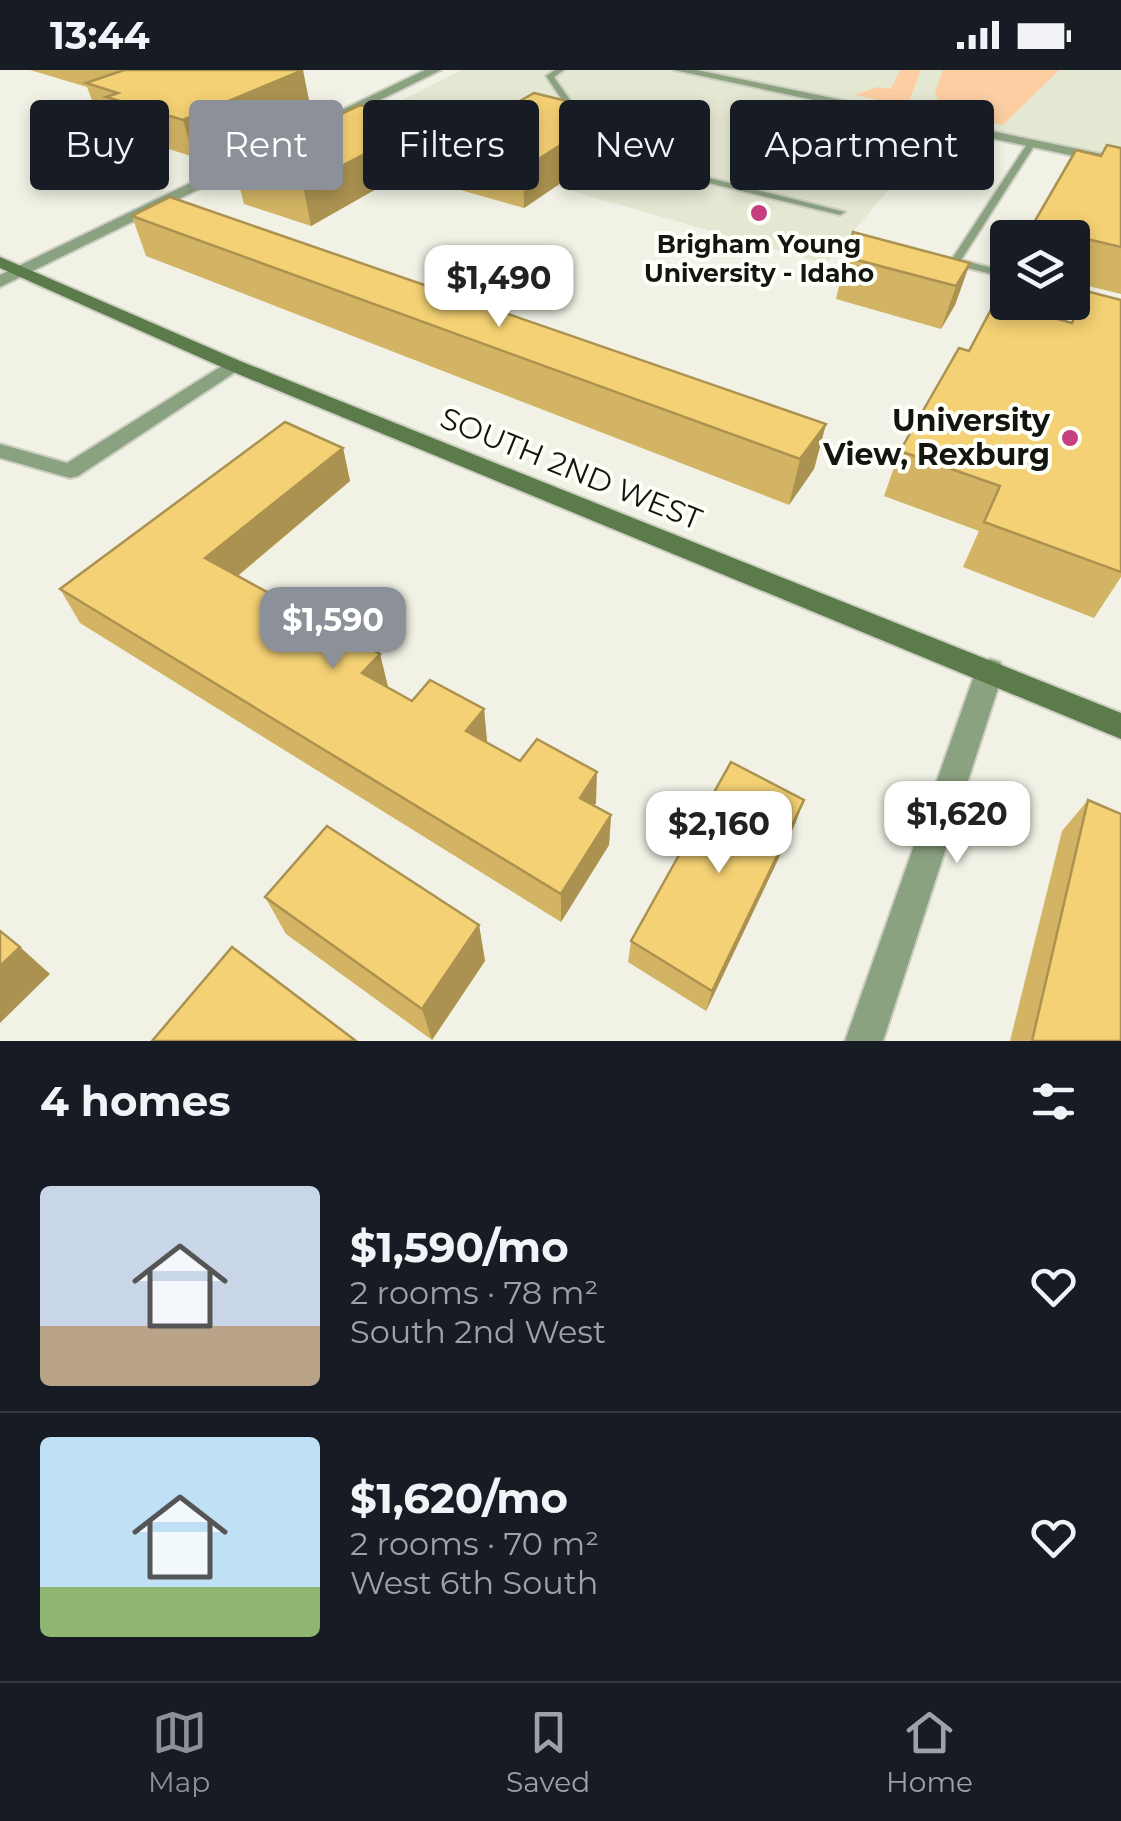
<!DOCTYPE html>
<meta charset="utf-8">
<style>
:root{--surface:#171b24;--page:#242831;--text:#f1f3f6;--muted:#9ea1a6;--line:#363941;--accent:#8c9099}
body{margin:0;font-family:Montserrat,sans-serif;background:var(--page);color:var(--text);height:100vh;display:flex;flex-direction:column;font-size:38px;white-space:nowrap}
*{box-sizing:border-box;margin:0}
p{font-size:32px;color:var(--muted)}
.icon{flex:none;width:55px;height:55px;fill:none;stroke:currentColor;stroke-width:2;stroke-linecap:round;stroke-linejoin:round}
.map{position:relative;height:971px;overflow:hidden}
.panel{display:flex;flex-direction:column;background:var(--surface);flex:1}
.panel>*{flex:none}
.banner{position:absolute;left:30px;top:30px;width:1062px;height:90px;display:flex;gap:20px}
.buttons{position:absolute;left:990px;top:150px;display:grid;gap:20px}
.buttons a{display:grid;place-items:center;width:100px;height:100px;border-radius:10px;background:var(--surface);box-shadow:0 5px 15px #0003;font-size:50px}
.price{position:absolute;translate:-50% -85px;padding:0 22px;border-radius:20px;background:#fff;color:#222;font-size:32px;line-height:65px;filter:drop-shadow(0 2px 5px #0008)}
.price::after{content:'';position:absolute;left:50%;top:60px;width:30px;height:22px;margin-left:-15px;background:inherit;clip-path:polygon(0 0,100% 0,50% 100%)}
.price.active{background:var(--accent);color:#fff}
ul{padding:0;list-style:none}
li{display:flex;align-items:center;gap:30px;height:250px;padding:0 40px}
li+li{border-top:2px solid var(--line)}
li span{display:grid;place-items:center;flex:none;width:280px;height:200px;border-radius:10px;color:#555}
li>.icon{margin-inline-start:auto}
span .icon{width:120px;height:120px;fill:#fffc;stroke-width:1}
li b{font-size:42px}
h2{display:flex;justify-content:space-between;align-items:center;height:120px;padding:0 40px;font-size:42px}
.pill{padding:0 35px;border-radius:10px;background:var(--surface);box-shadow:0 5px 15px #0003;font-size:35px;line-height:90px}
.pill.active{background:var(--accent);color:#fff}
.status{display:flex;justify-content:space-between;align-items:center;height:70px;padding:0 50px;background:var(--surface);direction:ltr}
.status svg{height:28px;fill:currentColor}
.tab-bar{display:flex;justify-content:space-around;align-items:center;height:140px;border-top:2px solid var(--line);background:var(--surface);font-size:28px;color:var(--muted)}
.tab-bar a{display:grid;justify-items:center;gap:5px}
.tab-bar .active{color:var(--accent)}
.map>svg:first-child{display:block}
</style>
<div class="status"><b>13:44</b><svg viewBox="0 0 49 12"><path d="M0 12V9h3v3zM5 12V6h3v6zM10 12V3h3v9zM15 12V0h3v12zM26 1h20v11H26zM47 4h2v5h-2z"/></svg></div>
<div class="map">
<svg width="1121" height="971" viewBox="0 0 1121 971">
<rect width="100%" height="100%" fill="#f1f2e5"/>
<path fill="#e4e7d2" d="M462,0h659v93l-178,-38 -117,139 -477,-137z"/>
<path fill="#fccea2" d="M900,0h21l-14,36 -52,-11 22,-8 14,2z
M943,0h116l-56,55 -60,-13 -8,-20z"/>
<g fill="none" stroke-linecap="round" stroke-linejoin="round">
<g stroke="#cecfc3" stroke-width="4">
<path id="lane" d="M555,0h9l-10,7 28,40 -1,2h-6l-29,-43z
M588,63l38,12v12l219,55 -5,3 -221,-54v-13l-31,-11z
M1029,71l7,2 -75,117 47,12v6l-57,-14 -1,-2z
M1072,219l49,13v6l-49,-13z"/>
</g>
<g stroke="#cecfc3" stroke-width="4">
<path id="street" d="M425,0h16l-104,51 -12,-3z
M674,0h23l424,88v8z
M265,77l7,4 -2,3 -270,133v-12z
M233,289l10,6 -3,4 -162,107 -8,2 -70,-20v-14l67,19z
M990,589l10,3 4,8 -121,371h-38l131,-371 4,-8z"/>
</g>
<g stroke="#cecfc3" stroke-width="4">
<path id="secondary" d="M0,187l240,104 881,352v26l-895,-370 -226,-101z"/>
</g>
<use href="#lane" fill="#8ba281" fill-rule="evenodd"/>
<use href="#street" fill="#8ba281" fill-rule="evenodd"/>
<use href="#secondary" fill="#5b7b4a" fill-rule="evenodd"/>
</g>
<path fill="#d2b464" d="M30,0h272l8,35 -116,52 -76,-24 -3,-9 -16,-5 -12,-32z
M439,77l172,2 -87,59 -81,-23z
M1121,78v146l-49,-12v-44h-45l5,-12 69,-70z
M429,89l-118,67 -67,-22 -10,-39z
M132,146l694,208 -12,45 -25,36 -643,-249z
M846,187l124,6 -15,42 -14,24 -105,-30z
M1121,230v277l-27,41 -131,-51 16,-36 -95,-35 16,-45 69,-100 102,-28z
M343,378l7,33 -112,95 142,78 8,33 24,14 72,8 3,33 109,61 -2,3 17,9 -2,30 -48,77 -481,-299 -20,-34z
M804,730l-9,24 -89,187 -78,-49 3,-21z
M1088,730l33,241h-111l52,-210z
M265,827l214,28 6,36 -53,79 -146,-106z"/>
<path fill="#ab9251" d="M303,0l7,35 -116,52 -11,-37z
M612,42l-1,37 -87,59 -1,-39z
M426,52l3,37 -118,67 -8,-40z
M970,193l-15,42 -14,24 15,-43z
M826,354l-12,45 -25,36 11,-46z
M343,378l7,33 -131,110 -14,-33z
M380,584l8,33 -26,-14z
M484,639l3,32 -16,22 -5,-32z
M597,702l-1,31 -17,25 1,-30z
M804,730l-9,24 -89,187 6,-20z
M611,745l-2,30 -48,77v-28z
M479,855l6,36 -53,79 -10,-31z
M20,877l30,27 -50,49v-57z"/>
<path fill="#f4d174" stroke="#ab9251" stroke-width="2.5" d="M124,0h179l-120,50 -77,-23 12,-4 -32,-10z
M534,23l78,19 -89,57 -84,-22z
M360,35l66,17 -123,64 -69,-21z
M1107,75l14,3v99l-89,-21 44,-76 25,6z
M170,127l656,227 -26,35 -668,-243z
M853,162l117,31 -14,23 -110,-29z
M1086,221l35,9v272l-137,-50 16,-36 -100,-35 59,-103 10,3 26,-49 77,21z
M285,352l58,26 -138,110 175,96 -18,19 50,28 18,-21 54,29 -18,22 54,30 17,-22 60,33 -17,26 31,17 -50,79 -501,-305z
M731,692l73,38 -92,191 -81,-50z
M1088,730l33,14v227h-89z
M327,756l152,99 -57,84 -157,-112z
M0,861l20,16 -20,19z
M232,877l124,94h-204z"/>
<g fill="#c63f7f" stroke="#fefff7" stroke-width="4">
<circle cx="759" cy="143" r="10"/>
<circle cx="1070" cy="368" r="10"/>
</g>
<g text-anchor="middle" stroke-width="8" stroke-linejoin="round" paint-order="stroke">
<g font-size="25" font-weight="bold" fill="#141510" stroke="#fefff7">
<text x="759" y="183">Brigham Young<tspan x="759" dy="29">University - Idaho</tspan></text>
</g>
<g font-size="30" font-weight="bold" fill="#141510" stroke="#fefff7" text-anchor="end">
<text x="1050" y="361">University<tspan x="1050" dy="34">View, Rexburg</tspan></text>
</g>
<g font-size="30" fill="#141510" stroke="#fefff7">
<text transform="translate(571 399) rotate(22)" y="10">SOUTH 2ND WEST</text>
</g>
</g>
</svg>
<div class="buttons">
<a><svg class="icon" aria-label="layers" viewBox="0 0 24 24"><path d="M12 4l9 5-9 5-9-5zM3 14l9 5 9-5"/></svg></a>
</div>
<b class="price" style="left:499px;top:260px">$1,490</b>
<b class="price active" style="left:333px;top:602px">$1,590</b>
<b class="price" style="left:957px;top:796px">$1,620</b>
<b class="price" style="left:719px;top:806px">$2,160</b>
<div class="banner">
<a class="pill">Buy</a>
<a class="pill active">Rent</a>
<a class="pill">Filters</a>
<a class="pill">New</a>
<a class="pill">Apartment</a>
</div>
</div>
<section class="panel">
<h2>4 homes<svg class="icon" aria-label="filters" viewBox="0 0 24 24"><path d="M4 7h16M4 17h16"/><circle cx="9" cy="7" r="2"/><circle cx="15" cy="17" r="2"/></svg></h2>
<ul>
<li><span style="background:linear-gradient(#c9d6e8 70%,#b9a48a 0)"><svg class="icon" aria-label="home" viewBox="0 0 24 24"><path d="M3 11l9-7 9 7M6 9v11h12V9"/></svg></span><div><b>$1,590/mo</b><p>2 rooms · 78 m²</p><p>South 2nd West</p></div><svg class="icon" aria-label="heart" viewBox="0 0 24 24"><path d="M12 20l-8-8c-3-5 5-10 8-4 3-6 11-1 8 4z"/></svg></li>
<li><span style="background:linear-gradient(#bfe0f5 75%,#8fb573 0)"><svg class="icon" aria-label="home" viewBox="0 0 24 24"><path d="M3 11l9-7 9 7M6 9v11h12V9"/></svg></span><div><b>$1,620/mo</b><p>2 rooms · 70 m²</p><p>West 6th South</p></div><svg class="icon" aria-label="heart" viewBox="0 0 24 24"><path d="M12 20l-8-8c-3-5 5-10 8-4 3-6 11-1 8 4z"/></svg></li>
</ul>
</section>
<nav class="tab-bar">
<a class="active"><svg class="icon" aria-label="map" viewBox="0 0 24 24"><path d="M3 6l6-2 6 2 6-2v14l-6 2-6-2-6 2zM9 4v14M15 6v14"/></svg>Map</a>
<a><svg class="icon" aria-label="saved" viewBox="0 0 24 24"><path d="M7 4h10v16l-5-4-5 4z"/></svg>Saved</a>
<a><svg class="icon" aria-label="home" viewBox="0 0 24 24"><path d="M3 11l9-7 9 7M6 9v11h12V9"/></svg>Home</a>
</nav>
